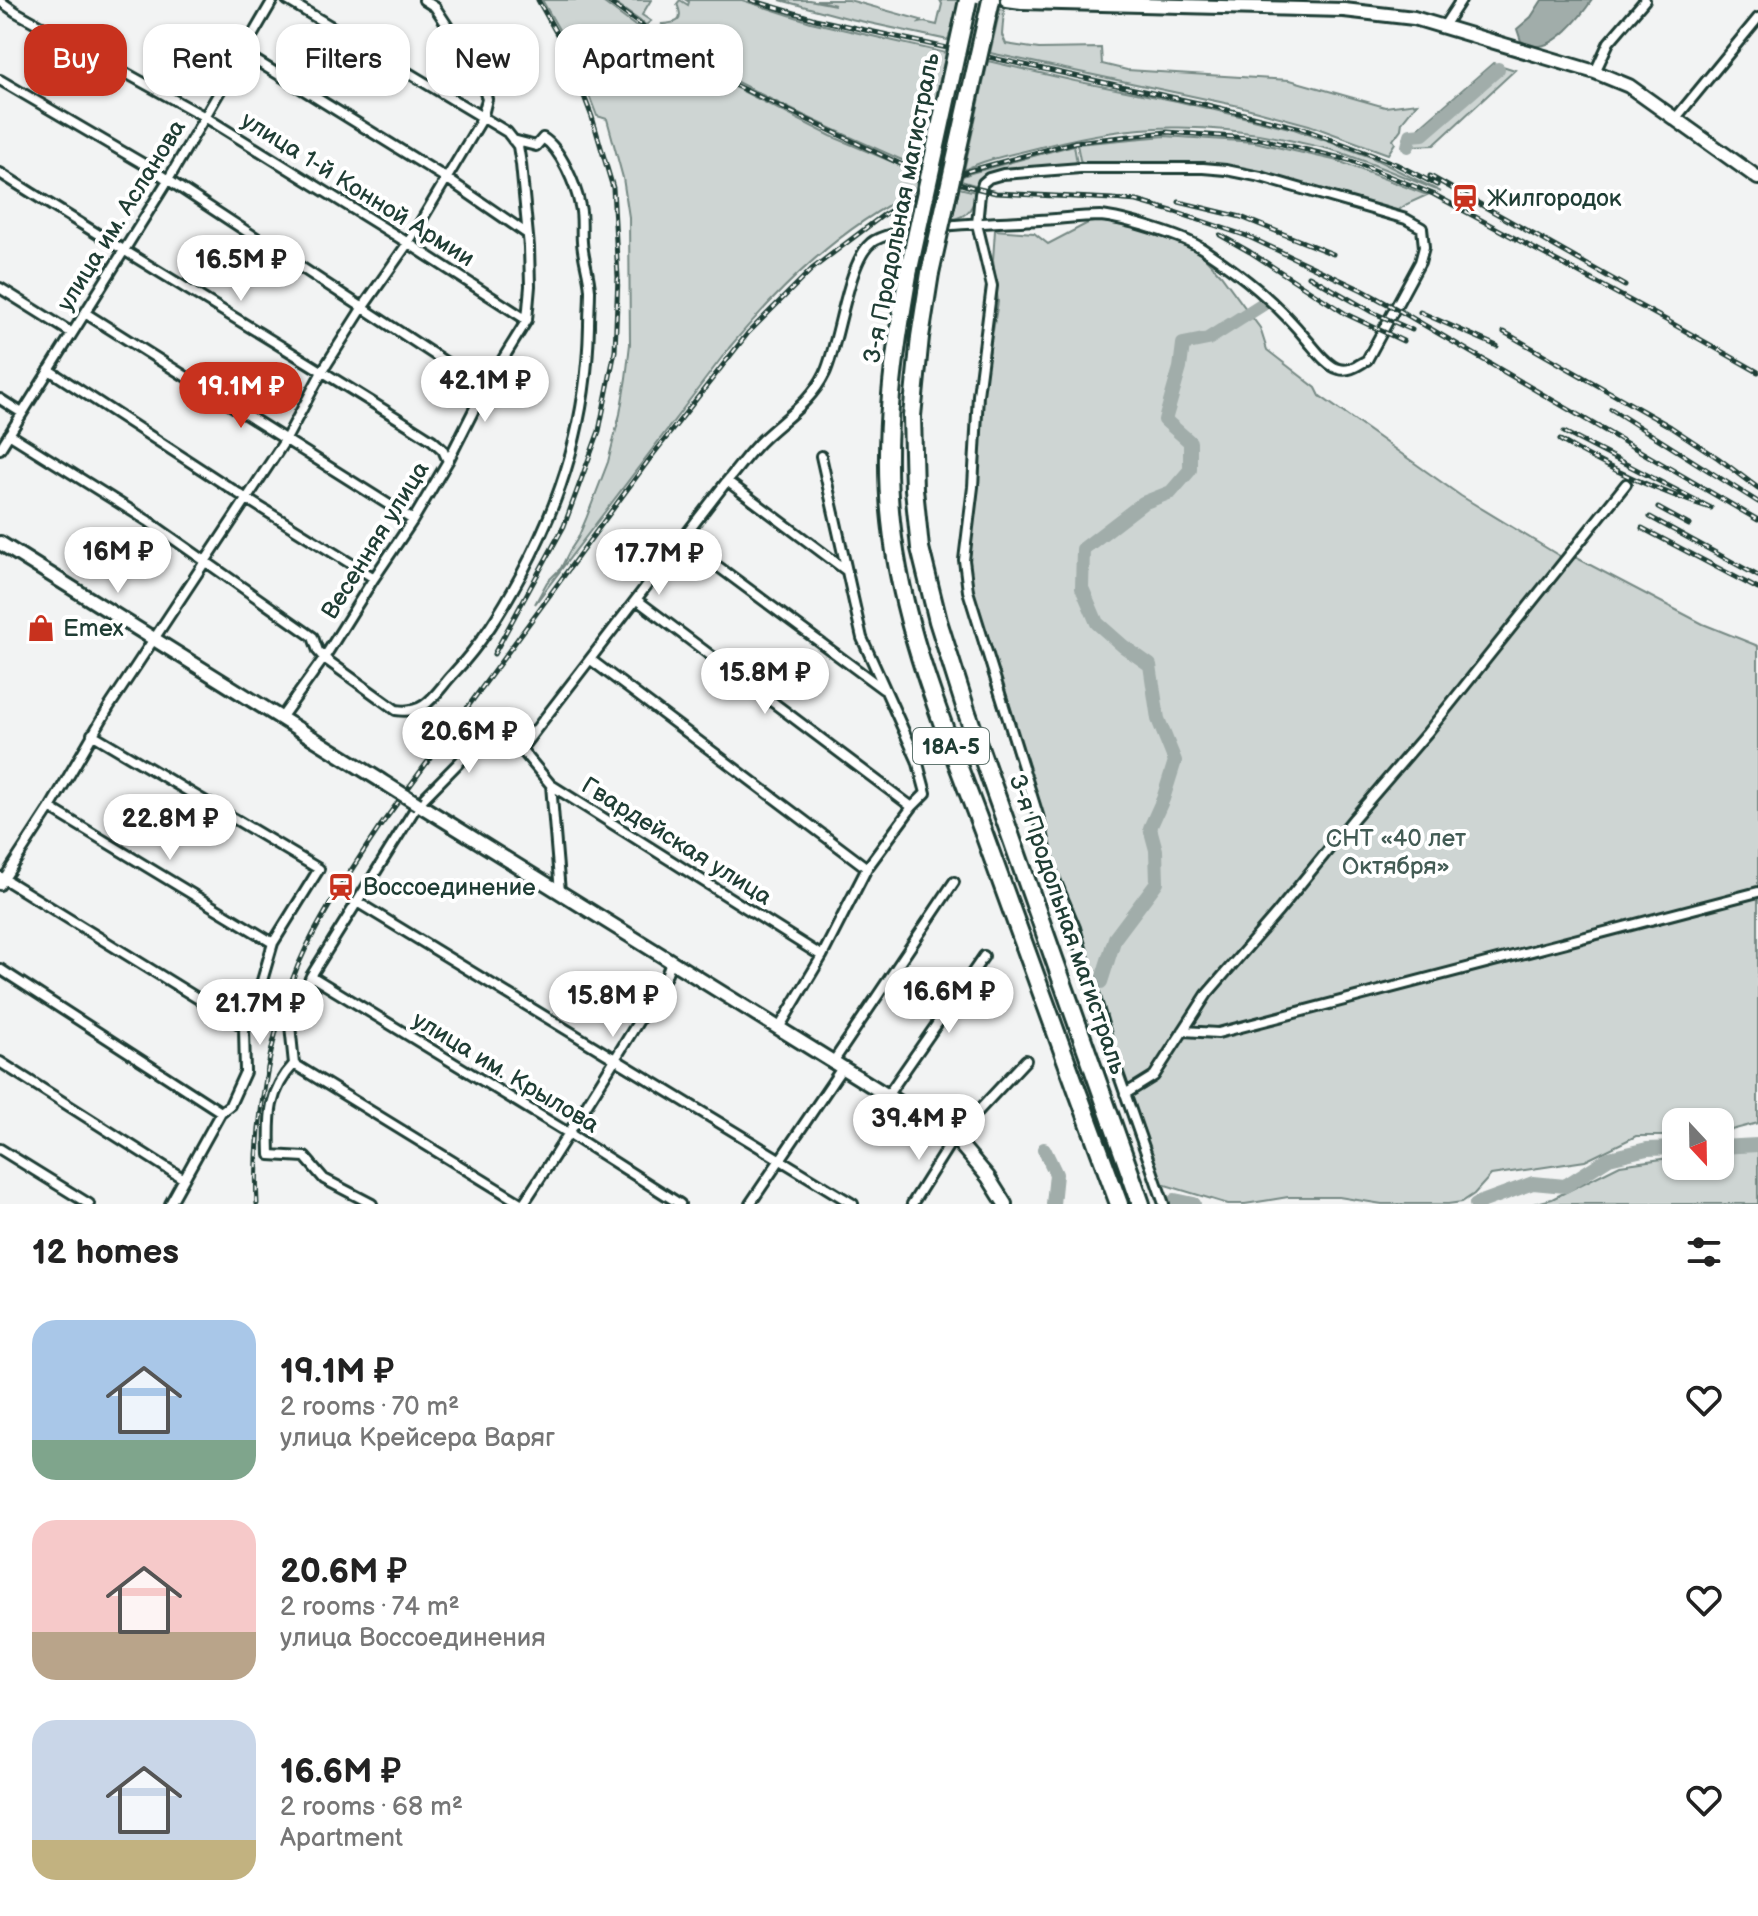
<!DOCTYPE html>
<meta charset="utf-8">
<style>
:root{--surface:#fff;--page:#f6f6f6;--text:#222;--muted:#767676;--accent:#c8321e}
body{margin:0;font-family:"Balsamiq Sans",sans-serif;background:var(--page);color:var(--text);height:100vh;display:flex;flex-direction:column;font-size:30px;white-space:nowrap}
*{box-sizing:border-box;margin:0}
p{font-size:26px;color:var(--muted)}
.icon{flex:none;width:44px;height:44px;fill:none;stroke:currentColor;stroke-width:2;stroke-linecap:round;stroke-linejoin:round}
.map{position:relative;height:1204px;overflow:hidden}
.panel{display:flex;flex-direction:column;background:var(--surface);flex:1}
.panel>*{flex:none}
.banner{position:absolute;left:24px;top:24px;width:800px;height:72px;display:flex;gap:16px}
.needle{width:52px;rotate:158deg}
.buttons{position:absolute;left:1662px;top:1108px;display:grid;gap:16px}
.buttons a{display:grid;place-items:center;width:72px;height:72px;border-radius:16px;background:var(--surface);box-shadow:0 2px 6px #0004;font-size:40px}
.price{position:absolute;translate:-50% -68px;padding:0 18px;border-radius:28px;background:#fff;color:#222;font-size:26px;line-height:52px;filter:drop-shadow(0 2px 4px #0008)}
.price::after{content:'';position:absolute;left:50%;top:48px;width:24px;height:18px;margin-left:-12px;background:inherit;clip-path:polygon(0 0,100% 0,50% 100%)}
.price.active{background:var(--accent);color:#fff}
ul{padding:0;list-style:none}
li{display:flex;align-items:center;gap:24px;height:200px;padding:0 32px}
li span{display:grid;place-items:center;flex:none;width:224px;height:160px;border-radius:24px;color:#555}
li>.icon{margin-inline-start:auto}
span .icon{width:96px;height:96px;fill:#fffc;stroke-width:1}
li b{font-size:34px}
h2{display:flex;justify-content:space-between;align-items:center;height:96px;padding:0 32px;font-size:34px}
.chip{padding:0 28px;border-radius:24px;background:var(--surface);box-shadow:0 2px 6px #0004;font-size:28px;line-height:72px}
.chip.active{background:var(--accent);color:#fff}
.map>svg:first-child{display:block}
</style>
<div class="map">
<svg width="1758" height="1204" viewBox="0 0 1758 1204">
<rect width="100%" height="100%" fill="#f2f3f3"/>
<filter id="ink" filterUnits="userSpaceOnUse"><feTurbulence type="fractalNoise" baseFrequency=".0125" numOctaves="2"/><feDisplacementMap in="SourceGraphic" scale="16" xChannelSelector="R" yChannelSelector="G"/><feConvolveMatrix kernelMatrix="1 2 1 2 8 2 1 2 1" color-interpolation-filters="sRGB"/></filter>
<g filter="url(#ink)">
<path fill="#ced5d3" stroke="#768984" stroke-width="2" d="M542,0h58l54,40 51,32 126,64 88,37 -4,18c-74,36 -133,94 -186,157l-194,256 12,-22 14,-14 8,-16 9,-14 8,-19 22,-57 12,-48 6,-36 4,-34 -1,-127 -6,-39 -16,-59 -10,-3 -23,-60z
M610,0h41l-9,15 9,6 -5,4z
M680,0l8,5 1,-3 -3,-2h56l69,22 135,31 -26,115c-59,-26 -118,-52 -175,-82 -28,-14 -56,-29 -80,-49l8,-8 -12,-5c15,-1 24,-1 16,-20z
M780,0h29l26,5 -19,-5h33l72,20 -2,3 5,-1 13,3 5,-21 -2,-4h20l-12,40 -97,-21z
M1000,9l4,1 -2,25 4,9 33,5 62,-1 1,16 25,6 163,10 95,27 32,-4 -15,19 -1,7 -8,11 2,3 -7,11 -79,-29 -70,-19 -249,-53z
M988,61l87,20 102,20 117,28 77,28 70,35c-34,-14 -67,-28 -102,-40 -13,-4 -28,-7 -41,-10 -89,-21 -165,-19 -253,4 -26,7 -58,12 -81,24z
M1493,63l22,7 -81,75 -22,1 4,-16z
M1165,136l90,6 83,19 89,34 -20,9 -11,8 -190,-47 -81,-2 -39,2 -6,-5 -3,-16z
M1074,145l3,18 -3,2 -93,15 -3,6 -17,-5 2,-5 8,-3z
M959,188l17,4c-2,15 -8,25 -24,27z
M1100,221l38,8 59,20 24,26 39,53 7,22 49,38 4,8 141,100 102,62h14l126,66 55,22v477l-38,10v-11h-44v14h-40l-51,25 -94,14 -17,19 -12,8 -14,2h-66l-43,-7h-51l-43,7h-17l-76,-23 -46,-125 -143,-463 -3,-42 11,-94 27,-155 -5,-42 2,-30 39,3 14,11 40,-21z
M1758,1145v59h-225l19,-5 68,-34 56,-8v9h44v-16z"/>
<path fill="#a1adaa" stroke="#6d807b" stroke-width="2" d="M1542,0h50c-11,16 -37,50 -59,46 -5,0 -8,-3 -12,-5l-4,-12 14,-12z"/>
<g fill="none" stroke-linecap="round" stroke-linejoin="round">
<path stroke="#a1adaa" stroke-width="14" d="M1408,146l3,-11 12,-1 75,-65
M1101,982l14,-44 42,-56 -1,-32 -6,-22 13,-29 12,-38 -17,-42 -8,-54 -27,-19 -26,-23 -15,-35 1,-39 60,-46 28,-11 19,-22v-28l-25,-22 15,-52 3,-24 25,-5 55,-35
M1720,1147l38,-2
M1044,1149l12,25 -3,30
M1175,1200l19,4
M1476,1204l57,-21 32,3 44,-28 38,-9 29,-1"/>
<g stroke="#1f3d34" stroke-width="14">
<path id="street" d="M0,1l16,11 189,105 203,126 119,77
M1444,26l17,-26
M242,52l204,126 80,55
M1595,72l14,-30 36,-42
M0,80l147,86 338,222
M1675,119l83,-101
M0,173c143,91 289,176 432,267l11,10 5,11
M0,288l72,45
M85,313l328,207
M49,370l198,129 127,79
M0,399l22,14
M9,434l139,87 165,116 5,14 6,7 72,52c31,5 39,-17 57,-36 29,-31 48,-62 68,-99 43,-80 66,-158 68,-249 0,-12 1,-24 1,-36 -1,-16 -7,-32 -8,-48 -1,-12 1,-25 -2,-36 -4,-20 -19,-57 -37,-68l-7,8 -23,-6
M0,449l168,-269 105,-180
M727,481l120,90
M681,539l202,150
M637,600l275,207
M591,660l276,208
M281,718l43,-60 50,-80 39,-58 35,-59 37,-73 42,-68 3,-34 -1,-39 -8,-83 -3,-18 -11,-14 -220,-132
M92,734l227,135 -46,74 -16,55 -13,29 1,45 -15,33 -9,7 -51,92
M521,749l206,-268c12,-14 23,-30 36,-42 22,-21 48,-37 62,-66 14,-30 23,-112 46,-130 23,-19 134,-21 168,-23 20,-1 41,-4 61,-4 23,2 84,20 103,33 42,28 73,53 105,92 8,9 19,25 31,28 11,3 19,-4 28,-9l53,-98 4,-15 -2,-19 -16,-9 -145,-42 -35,-7 -23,-2h-123l-77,6 -14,4 -6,5 -3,11 -3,30 15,62 -14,109 -5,92 -9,73 4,31 70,224 13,55 24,58 38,131 51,145
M551,785l9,107
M50,808l223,135
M1,877l243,150
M0,885l50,-77 59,-101 177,-268 37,-69 40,-63 45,-64 74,-124 5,-20 -8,-25 -44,-67 -11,-7
M357,902l496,302
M0,969l221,143
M311,976l259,158 110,70
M779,1028l43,-72 45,-88 45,-61 14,-14 -9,-33 -55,-122 -41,-182
M1183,1031l35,2 540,-141
M0,1062l184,117
M833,1062l121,-180
M294,1064l-4,-39 21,-49 107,-172 62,-63 16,-6 25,14 30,36 271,171
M294,1064l228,140
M294,1064c-27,29 -25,54 -24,91l35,2 19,22 48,25
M1125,1094l29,-18 53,-82 70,-81 77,-95 73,-85 199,-249
M887,1096l97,-140
M0,1149l89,55
M523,1204c50,-75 96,-151 143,-228l5,-15
M750,1204l92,-136
M912,1204l42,-67 72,-77"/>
</g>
<g stroke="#1f3d34" stroke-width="18">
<path id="secondary" d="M1007,0l15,2 322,8 70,8 181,54 34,14 129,92
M0,543l380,237
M418,804l536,333 34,40 17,27"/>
</g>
<g stroke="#1f3d34" stroke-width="22">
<path id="highway" d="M909,269c-15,84 -27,167 -18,252 11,109 55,211 93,313 45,123 89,247 135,370
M930,273l-10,64 -8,79 2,73 6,59 18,73 29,92 174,491"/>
</g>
<use href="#street" stroke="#fff" stroke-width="8"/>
<use href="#secondary" stroke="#fff" stroke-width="12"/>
<use href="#highway" stroke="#fff" stroke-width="16"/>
<g stroke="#1f3d34" stroke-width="5">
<path id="rail" d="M606,0l53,38 65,42 187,89 64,19 21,5 116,6 25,2 38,11 72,24 115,54 33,18 363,212
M751,0l64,19 388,85 98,24 95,36 41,21
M1430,176l195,110
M1179,202l62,15 92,37
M1220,235l30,17 96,62 57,27
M1309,276l63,36 40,18
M1420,312l77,34
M1504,332l167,95 47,31 40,30
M1611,409l147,93
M1560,440c49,29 96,51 151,68l-147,-76
M1658,508l31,17
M1650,517l108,59
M1642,528l116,61
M494,654l70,-128 35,-95 16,-80 3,-74 -5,-89 -21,-71 -24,-63 -30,-54
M257,1204c-4,-79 14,-185 49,-256 21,-42 47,-81 73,-120l269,-367 100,-128 64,-64 70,-53 26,-16 60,-29 107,-29 92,-10 94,7 88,21 84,34 233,126 92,52"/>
</g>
<use href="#rail" stroke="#fff" stroke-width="2" stroke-dasharray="6" stroke-linecap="butt"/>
<g stroke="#1f3d34" stroke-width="18" stroke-linecap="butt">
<path id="secondary-bridge" d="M380,780l38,24"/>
</g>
<g stroke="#1f3d34" stroke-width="22" stroke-linecap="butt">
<path id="highway-bridge" d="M909,269l59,-269
M930,273l61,-273"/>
</g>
<use href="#secondary-bridge" stroke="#fff" stroke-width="12"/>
<use href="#highway-bridge" stroke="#fff" stroke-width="16"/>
</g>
</g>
<defs>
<g id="station-bare" transform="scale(2.16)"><path d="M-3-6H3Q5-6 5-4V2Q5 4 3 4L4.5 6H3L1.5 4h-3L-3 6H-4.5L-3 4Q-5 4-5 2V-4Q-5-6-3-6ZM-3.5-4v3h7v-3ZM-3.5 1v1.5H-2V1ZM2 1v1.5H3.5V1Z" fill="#c8321e" stroke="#fff" stroke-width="2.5" paint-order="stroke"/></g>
<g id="shop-bare" transform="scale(2.16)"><path d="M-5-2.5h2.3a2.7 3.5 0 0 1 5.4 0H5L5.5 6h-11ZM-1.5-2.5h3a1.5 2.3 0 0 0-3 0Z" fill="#c8321e" stroke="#fff" stroke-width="2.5" paint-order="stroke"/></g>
</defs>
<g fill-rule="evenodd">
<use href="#station-bare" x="1465" y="198"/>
<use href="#shop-bare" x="41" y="628"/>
<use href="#station-bare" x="341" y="887"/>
</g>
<g text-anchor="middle" stroke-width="8" stroke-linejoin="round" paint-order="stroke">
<rect fill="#fff" stroke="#627771" stroke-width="2" x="913" y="728" width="76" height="36" rx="6"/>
<g font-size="22" font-weight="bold" fill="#1f3d34">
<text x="951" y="754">18А-5</text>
</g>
<g font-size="24" fill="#1f3d34" stroke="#fff">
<text transform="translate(358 189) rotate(32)" y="8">улица 1-й Конной Армии</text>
<text transform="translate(901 208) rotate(-79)" y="8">3-я Продольная магистраль</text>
<text transform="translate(121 215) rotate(-58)" y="8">улица им. Асланова</text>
<text transform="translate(375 540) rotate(-58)" y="8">Весенняя улица</text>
<text transform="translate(677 841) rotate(32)" y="8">Гвардейская улица</text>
<text transform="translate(1068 924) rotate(71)" y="8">3-я Продольная магистраль</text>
<text transform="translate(506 1072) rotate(31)" y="8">улица им. Крылова</text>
</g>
<g font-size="24" fill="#1f3d34" stroke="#fff" text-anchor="start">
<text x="1487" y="206">Жилгородок</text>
<text x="63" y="636">Emex</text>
<text x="363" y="895">Воссоединение</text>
</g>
<g font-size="24" fill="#425b54" stroke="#fff">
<text x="1396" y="846">СНТ «40 лет<tspan x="1396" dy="28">Октября»</tspan></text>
</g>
</g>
</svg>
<div class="buttons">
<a><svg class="needle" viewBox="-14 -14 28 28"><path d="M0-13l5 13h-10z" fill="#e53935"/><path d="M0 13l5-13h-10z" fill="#767676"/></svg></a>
</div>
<b class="price" style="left:241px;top:303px">16.5M ₽</b>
<b class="price" style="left:485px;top:424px">42.1M ₽</b>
<b class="price active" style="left:241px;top:430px">19.1M ₽</b>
<b class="price" style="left:118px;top:595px">16M ₽</b>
<b class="price" style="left:659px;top:597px">17.7M ₽</b>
<b class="price" style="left:765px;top:716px">15.8M ₽</b>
<b class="price" style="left:469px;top:775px">20.6M ₽</b>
<b class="price" style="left:170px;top:862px">22.8M ₽</b>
<b class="price" style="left:949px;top:1035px">16.6M ₽</b>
<b class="price" style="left:613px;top:1039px">15.8M ₽</b>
<b class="price" style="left:260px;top:1047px">21.7M ₽</b>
<b class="price" style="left:919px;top:1162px">39.4M ₽</b>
<div class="banner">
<a class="chip active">Buy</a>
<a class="chip">Rent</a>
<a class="chip">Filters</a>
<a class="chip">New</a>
<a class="chip">Apartment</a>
</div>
</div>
<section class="panel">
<h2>12 homes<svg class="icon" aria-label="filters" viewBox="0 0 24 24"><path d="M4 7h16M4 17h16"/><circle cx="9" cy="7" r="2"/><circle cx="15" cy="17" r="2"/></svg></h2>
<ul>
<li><span style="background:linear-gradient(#a9c7e8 75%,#7fa58c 0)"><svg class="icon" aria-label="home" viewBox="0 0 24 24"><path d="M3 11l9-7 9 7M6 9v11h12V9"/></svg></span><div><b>19.1M ₽</b><p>2 rooms · 70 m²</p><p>улица Крейсера Варяг</p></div><svg class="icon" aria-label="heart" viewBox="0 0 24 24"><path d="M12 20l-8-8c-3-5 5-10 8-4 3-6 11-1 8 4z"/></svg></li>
<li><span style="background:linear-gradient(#f6c9c9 70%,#b9a48a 0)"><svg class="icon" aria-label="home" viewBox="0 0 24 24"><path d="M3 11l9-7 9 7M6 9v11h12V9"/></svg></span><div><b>20.6M ₽</b><p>2 rooms · 74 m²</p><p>улица Воссоединения</p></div><svg class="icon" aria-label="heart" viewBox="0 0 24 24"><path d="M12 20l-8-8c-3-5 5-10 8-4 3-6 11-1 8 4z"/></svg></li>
<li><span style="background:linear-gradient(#c9d6e8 75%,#c2b280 0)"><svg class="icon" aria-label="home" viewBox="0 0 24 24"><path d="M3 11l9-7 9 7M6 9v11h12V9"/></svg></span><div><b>16.6M ₽</b><p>2 rooms · 68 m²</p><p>Apartment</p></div><svg class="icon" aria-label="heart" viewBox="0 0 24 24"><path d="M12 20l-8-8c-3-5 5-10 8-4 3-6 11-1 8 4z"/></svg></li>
</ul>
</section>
